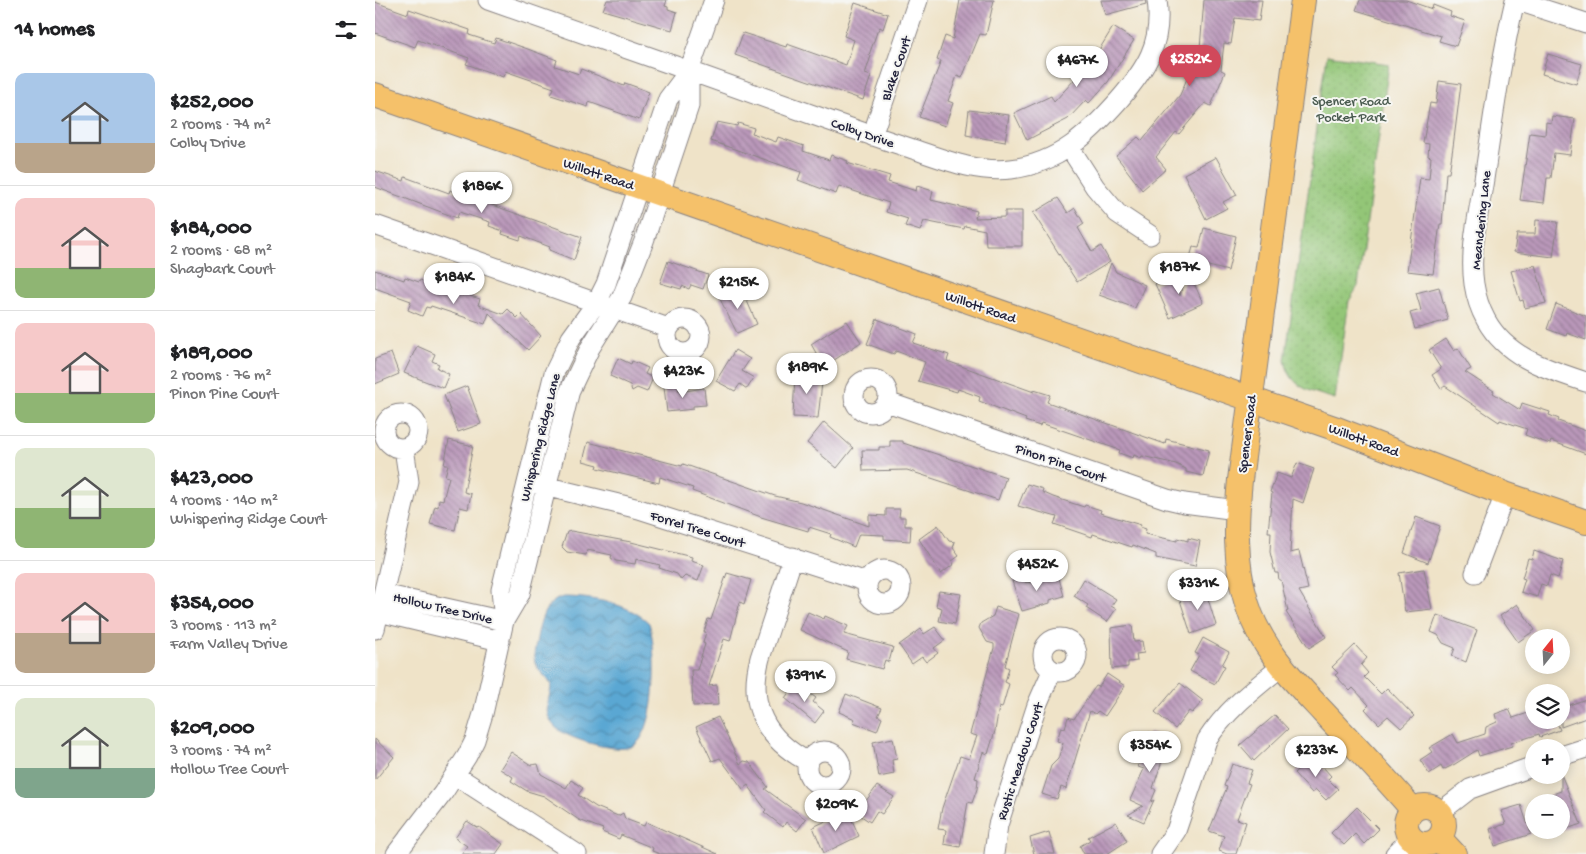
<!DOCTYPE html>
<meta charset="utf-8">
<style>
:root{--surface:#fff;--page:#f2f2f2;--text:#202124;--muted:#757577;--line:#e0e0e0;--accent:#d1495b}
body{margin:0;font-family:"Gochi Hand",sans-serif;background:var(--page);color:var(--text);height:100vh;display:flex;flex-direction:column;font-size:19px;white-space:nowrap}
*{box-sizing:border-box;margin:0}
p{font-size:16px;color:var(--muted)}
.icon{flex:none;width:28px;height:28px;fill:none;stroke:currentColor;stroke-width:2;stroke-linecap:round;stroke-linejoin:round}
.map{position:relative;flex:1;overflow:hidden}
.panel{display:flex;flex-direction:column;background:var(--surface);width:375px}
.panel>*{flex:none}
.needle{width:32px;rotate:18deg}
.controls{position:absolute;left:1150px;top:629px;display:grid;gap:10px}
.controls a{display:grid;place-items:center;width:45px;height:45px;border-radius:50%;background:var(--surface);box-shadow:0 2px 12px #0003;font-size:25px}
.price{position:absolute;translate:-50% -42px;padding:0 11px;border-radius:18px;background:#fff;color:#222;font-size:16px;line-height:32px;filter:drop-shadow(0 1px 2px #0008)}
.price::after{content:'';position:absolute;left:50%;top:30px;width:15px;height:11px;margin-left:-8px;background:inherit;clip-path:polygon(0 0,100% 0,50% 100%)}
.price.on{background:var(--accent);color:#fff}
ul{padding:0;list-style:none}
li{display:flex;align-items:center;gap:15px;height:125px;padding:0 15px}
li+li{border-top:1px solid var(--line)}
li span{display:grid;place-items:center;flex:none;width:140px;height:100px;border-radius:10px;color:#555}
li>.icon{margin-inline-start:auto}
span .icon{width:60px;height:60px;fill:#fffc;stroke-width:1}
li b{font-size:21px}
h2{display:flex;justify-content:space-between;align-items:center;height:60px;padding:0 15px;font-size:21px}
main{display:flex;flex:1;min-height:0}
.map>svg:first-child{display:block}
</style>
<main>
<section class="panel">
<h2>14 homes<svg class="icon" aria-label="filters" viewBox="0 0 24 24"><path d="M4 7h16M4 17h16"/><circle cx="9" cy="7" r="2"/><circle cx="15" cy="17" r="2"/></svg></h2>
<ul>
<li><span style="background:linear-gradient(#a9c7e8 70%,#b9a48a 0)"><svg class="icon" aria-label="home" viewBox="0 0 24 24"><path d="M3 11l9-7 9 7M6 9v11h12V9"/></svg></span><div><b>$252,000</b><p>2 rooms · 74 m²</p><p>Colby Drive</p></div></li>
<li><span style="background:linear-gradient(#f6c9c9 70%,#8fb573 0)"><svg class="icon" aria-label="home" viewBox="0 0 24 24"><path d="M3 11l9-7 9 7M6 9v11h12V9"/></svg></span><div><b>$184,000</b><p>2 rooms · 68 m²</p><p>Shagbark Court</p></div></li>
<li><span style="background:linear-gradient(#f6c9c9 70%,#8fb573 0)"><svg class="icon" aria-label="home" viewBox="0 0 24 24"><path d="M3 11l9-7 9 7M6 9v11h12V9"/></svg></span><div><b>$189,000</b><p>2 rooms · 76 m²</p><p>Pinon Pine Court</p></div></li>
<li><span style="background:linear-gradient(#dfe7d0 60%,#8fb573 0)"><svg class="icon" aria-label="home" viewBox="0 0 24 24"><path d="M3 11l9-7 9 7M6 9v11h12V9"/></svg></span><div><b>$423,000</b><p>4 rooms · 140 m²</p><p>Whispering Ridge Court</p></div></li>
<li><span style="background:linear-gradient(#f6c9c9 60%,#b9a48a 0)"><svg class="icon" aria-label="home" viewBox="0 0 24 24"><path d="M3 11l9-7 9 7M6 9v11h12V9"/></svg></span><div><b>$354,000</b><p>3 rooms · 113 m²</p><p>Farm Valley Drive</p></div></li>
<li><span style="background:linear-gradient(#dfe7d0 70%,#7fa58c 0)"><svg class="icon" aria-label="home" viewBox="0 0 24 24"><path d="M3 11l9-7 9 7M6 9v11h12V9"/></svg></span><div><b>$209,000</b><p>3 rooms · 74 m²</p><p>Hollow Tree Court</p></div></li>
</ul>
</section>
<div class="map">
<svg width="1211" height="854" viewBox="0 0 1211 854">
<defs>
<pattern id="green-dots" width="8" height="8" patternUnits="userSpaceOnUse" patternTransform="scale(1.25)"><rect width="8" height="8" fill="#93c677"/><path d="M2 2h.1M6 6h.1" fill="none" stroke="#7eaa68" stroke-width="1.8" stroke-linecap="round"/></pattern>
<pattern id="water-waves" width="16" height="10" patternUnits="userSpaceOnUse" patternTransform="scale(1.25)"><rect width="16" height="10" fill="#5aa7d3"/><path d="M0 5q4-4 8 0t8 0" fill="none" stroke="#4a88ac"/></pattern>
<pattern id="building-back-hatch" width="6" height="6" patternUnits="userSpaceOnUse" patternTransform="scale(1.25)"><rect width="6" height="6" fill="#ba98ba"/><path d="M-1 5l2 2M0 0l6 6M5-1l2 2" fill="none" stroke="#977c98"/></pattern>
</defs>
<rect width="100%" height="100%" fill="#f6f6f2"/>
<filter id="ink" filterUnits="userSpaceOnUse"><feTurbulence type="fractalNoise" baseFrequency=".02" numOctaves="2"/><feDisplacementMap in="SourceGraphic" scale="10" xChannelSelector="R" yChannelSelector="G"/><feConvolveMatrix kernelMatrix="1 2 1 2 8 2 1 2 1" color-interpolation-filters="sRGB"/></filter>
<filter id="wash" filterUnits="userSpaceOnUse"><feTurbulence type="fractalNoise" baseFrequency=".0096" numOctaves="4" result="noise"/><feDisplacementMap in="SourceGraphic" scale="20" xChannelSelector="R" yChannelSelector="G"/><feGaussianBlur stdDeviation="1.12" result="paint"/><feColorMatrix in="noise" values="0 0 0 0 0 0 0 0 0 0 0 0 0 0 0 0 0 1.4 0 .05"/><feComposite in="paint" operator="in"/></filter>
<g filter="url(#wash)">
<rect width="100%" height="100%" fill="#efe3c8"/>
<path fill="url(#green-dots)" stroke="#5a7459" d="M952,55l62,9 -31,222 -9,15 -14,98c-24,-8 -45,-10 -50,-39z"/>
<path fill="url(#water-waves)" stroke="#3e6487" d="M188,597c27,0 66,6 86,26 8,25 9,104 -14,122 -13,10 -63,-5 -76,-15 -5,-3 -9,-9 -11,-15 -3,-11 3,-20 3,-30 -4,-9 -13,-13 -16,-23 -2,-6 0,-13 1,-19 4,-19 6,-40 27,-46z"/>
<g id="blocks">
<path fill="url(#building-back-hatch)" d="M232,0h60l-2,6 3,1v2l9,3 -5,18 -69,-20z
M585,0h34l-8,35 -6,-1 -18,44 -5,-2 -9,25 5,2 -8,23 -26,-9 22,-56 -4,-1 8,-24 8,3z
M726,0h44l1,4 -41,11z
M829,0h58l-3,21 -24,-3 -4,26 -7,-1 -3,27 4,2 -14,34 -6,-3 -26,31 -3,-2 -20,25 10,12 -24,21 -26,-34 22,-19 4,4 38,-46 20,-47z
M985,0h46l26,9 1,-4 18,7 -1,4 15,5 -9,25 -17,-5 2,-5 -85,-26z
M0,2l33,12 1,-5 61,21 -1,5 25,8 2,-5 29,10 32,12 -2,6 24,8 2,-5 43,17 1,-3 11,4 13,5 -10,28 -50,-18 -1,5 -37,-12 3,-7 -49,-17 -2,6 -37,-13 3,-6 -51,-18 -3,7 -40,-14z
M480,3l33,11 -5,15 -3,-2 -3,5 -8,23 2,1 -6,18 6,2 -8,24 -128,-45 8,-22 43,14 1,-3 59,21 8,-25 -10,-4z
M738,27l21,13 -26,42 -19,21 -3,-3 -18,19 -41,21 -13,-27 37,-17 3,6 40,-44z
M1173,54l34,10 -6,20 -34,-10z
M1064,81l22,3 -8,63 -4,26h-3l-4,51h-2l-7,50 -26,-3 13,-93 9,1 2,-22 -3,-1 1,-12 -6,-1 7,-40 6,1z
M594,110l40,5 -4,27 -39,-7z
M1177,116l23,3 -5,36 -16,-2 -3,25h-4l-3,25 -24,-3 10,-67 15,2 1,-13 5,1z
M342,122l20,4 1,-3 16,5 -2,5 24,9 2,-5 26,9 -1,5 26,9 2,-5 17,6 -1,2 43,13 -2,6 28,9 1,-5 16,5 -2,9 46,11 -2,7 30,-1v-6h17v35h-36l-1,-16 -20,-4 -1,3 -40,-8 -4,10 -15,-5 3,-7 -22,-7 3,-9 -50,-17 -3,8 -38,-14 3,-8 -90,-31z
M841,157l21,38 -14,7 4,6 -21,11 -22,-45z
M0,171l29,10 1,-4 44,16 1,-3 132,47 -8,23 -25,-10 1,-3 -29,-11 -1,4 -18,-6 1,-3 -14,-5 1,-4 -31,-10 -2,6 -82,-31z
M683,198l10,15 7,-5 9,16 -6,4 14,24 9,-6 9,16 -33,20 -44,-69z
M1161,220l22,2 -5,35 -39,-5 3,-18h18z
M829,228l32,8 -8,35 -39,-10 4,-14 6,1z
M293,261l40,14 -5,14 -12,-4 -2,4 -7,-3 -1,3 -21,-6z
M736,263l5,9 29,13 -10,23 -36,-13z
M1160,265l11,38 -21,5 -2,-8 -3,1 -9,-30z
M812,268l16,35 -33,15 -15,-34 16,-8 9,20z
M0,270l29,10 1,-3 14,5 1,-2 43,16 1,-2 16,5 -2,6 25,9 5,-5 9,9 4,-4 20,22 -13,14 -39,-37 -4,11 -54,-18 -1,2 -4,-1 -4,9 -14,-6 3,-9 -36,-13z
M1064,287l9,33 -33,9 -5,-16 11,-3 -5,-17z
M363,288l3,7 3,-1 13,30 -20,9 -18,-36z
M1181,304l30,12v24l-19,-7 -1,3 -19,-7z
M502,319l40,15 -4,9 36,12 -2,6 87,31v-2l16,5 -3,7 118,42 1,-5 43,11 -6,26 -17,-4v-3l-10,-5 -34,-8 -1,2 -7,-3 -1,3 -14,-5 1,-3 -79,-27 -1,3 -15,-5 1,-2 -47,-18 1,-4 -22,-8 -1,3 -39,-11 7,-19 -29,-11 -2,3 -27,-10z
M472,321l14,21 -37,25 -13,-23z
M1071,339l8,12 4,-3 13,21 -6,3 29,19 -1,2 27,17 2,-7 28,9 -1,3 10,4 -1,2 28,10v23l-35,-13 -1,3 -25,-9 2,-6 -27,-9 -1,2 -54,-36 -4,3 -9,-14 9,-6 -12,-19z
M42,346l18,8 -3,7 7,3 -2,4 12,6 -6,14 -39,-15z
M360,350l15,9 -8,12 12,7 -7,11 -7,-5 -5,7 -19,-10z
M16,353l8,21 -24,10v-25z
M243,358l13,6 1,-3 16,7 -3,6 8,4 -6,14 -10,-4 -5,3 -2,-6 -20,-9z
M420,373l28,1 -5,44 -25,-1z
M303,385l1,7 25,-4 2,17 -13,1v3l-26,3 -3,-25z
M92,386l14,38 -23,8 -14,-37z
M449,422l29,26 -16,20 -30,-25z
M74,440l24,6 -9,46 7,2 -3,15 -8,-2 -5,23 -25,-6 5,-18 3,1 1,-8 4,1 6,-23 -4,-1 3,-11h-4z
M515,441h13v2l103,34 -8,23 -91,-30 -44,1 -1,-21h17v-3h11z
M213,442l94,24 1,-2 92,32 26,6 68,24v-11l17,1v-7h14l-1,8h6v9h6l-1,15 -26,-2v-4l-25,-1 -5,13 -24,-10 1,-3 -22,-7 -1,4 -47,-14 -69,-26 1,-3 -33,-11 -1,6 -62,-15 1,-3 -15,-4z
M922,463l17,6 -11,34 -10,-4 -3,54 9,-2 9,38 -9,2 27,46 -17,11 -23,-36 2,-1 -7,-31h-2l-1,-7h-3l-5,-21 1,-20h-3l4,-39 -2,-1 7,-19 14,5z
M652,484l16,5 -1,3 11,5 31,10 1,-2 16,5 -1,3 41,12 -1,2 6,2 -1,5 32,7v-3l11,3v-3l12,3 -5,25 -39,-8v-4l-23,-9 -1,2 -39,-13 -1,3 -38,-13 3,-7 -39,-11z
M1041,517l24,9 -12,37 -24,-10z
M563,525l11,16 6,1 -2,6 6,8 -7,5 2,3 -13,10 -22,-35z
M196,531l60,11 61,15 -1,4 13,4 -6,16 -13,-5 -4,4 -4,-6 -18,-6 1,-3 -24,-6 -1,5 -19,-3 -5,-3 1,-3 -25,-5 -1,5 -19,-3 -5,-5 5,-15z
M1159,551l29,10 -5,17 -8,-3 -3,11 -6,-2 -4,13 -16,-5 4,-13 -3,-1 6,-20 4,1z
M1049,569l8,40 -27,3 -6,-39z
M352,573l24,7 -7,24 -4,-2 -10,39 -6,-2 -15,47 8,-1 1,20 -25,1 -2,-36h6l8,-26 -2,-1 3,-11h-2l4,-13 3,1z
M683,575l6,21 -14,4v3l-28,8 -10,-30 12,-4 1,5 10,1z
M709,579l32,20 -5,7 5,3 -9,13 -21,-14 2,-3 -14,-9z
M830,589l11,36 -25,9 -12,-37z
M564,591l22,3 -6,30 -16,-3 3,-13 -6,-2z
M1142,604l18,26 -17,12 -18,-26z
M621,607l23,7 -14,52 4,2 -4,14 4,2 -7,24 -3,-1 -4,24 -7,23 -5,-2 -8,26 3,1 -1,10 -5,14 -4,-1 -8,45 -16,-3 2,-14 -8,-1 4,-21 18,-52 9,3 8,-23 -7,-2 24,-86v-4l-7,-2 -8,-14 2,-5 12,-7z
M433,612l16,7 1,-3 23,10 -4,8 49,13 -4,15 -4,-2 -3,9 -36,-10 2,-7 -48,-22z
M1062,615l40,15 -11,32 -14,-6 3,-8 -12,-5 -5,-8 -7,-3z
M757,625l2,17 8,-1 2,12 -8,1 1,7 -9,1v5l-16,2 -1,-41z
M560,627l10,13 -11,8 4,5 -12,9 -4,-5 -10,7 -13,-19 22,-16 3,5z
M828,638l26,14 -7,13 3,1 -10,18 -25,-13 9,-16 -4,-2z
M980,645l12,13 -6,7 7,8 -4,4 17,17 6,-6 27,28 -13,12 -13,-12 -9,8 -14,-15 4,-4 -16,-17 -3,3 -15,-16 3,-2 -6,-6z
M732,674l18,12 -20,30 -7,-5 -3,3 -5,-3 -24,78 -5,-2 -4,12 -15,-5 9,-28 7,-7 5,-16 -6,-2 4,-14 4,1 3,-11 6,2 19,-29 3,-4 3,1z
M421,683l20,15 -3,4 11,9 -9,12 -30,-25z
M805,683l23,18 -11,12 -3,-2 -14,18 -20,-17z
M471,694l36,14 -4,8 4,2 -5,13 -24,-9 2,-3 -16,-7z
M1211,699v19l-25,9v-19z
M1134,709l4,9 21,-7v9h22l4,10 -20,7 -1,-3 -28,9 1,3 -33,10 -2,-6 -22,14 -12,6 -2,-4 -12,8 -9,-14 12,-8 -3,-4 24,-14 5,9 27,-9 1,-7 11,-5 -2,-8z
M900,715l13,14 -34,32 -14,-16z
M343,717l22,47 4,-3 5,1 19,25 -3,2 41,30 -9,12 -11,-9 -3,5 -19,-15 2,-2 -18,-25 -5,4 -23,-31 -8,3 -16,-34z
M774,732l24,8 -6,19 -4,-1 -10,30 3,2 -5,12 3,-2 -10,22 -16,-7 15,-9 -13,-6 14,-31 -6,-2z
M518,738l4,21 -5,1 2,14 -15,3 -6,-35z
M0,739l19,18 -19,23z
M136,752l20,13 7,-1 3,10 25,14 5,-8 12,8 -5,7 18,12 22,9 5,-3 2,6 19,7 2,-4 72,32h-58l-8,-3 1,-3 -32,-13 -2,4 -17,-7 1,-3 -24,-9 -35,-24 -17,-5 -16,-10 2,-4 -13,-8z
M939,755l10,11 -1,1 8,9 -3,3 10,10 -12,11 -10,-10 -4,3 -18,-20z
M857,764l20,6 -5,13 3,1 -13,35 9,3 -10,32h-9l-8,-3 5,-15 -15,-5 18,-44 -3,-1z
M1186,774l20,50 -20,7v-29l-28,-1 28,-10z
M502,786l17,11 -12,17 -5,-3 -7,11 -13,-9z
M1146,805l10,29 -36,12 -5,-17 16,-5 -5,-13z
M982,807l22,22 -15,15 -9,-10 -11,11 -13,-12z
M473,811l11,25 -35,17 -11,-26z
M92,821l11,7 1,-1 24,17 -7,10h-35l6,-8 -12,-8z
M741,822l11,19 -20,13h-23l-4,-8 10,-6 -2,-3z
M674,832l6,22h-21l-4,-16z"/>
</g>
</g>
<g filter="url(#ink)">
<use href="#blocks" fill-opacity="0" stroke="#888282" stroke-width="1"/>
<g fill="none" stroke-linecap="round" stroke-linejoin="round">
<g stroke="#888282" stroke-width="21">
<path id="minor" d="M113,0c109,38 219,77 328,116 31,11 63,22 94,32 33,11 65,25 101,21 48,-6 77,-34 108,-69 27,-31 44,-57 38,-100
M1140,0c-14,59 -22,119 -31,179 -5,33 -15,71 -10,105 2,13 6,25 12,36 21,38 61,49 100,62
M1140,0l71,23
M497,136l46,-136
M695,148l25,39 22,26 33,22
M0,225l293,103
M292 336a17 17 0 1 1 34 0a17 17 0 1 1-34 0Z
M479 396a17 17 0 1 1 34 0a17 17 0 1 1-34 0Z
M512,402l280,97 17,4 53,7
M9 431a17 17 0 1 1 34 0a17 17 0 1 1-34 0Z
M161,484l103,25 228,73
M418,557l-33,101c-13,48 6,81 48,104
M492 587a17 17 0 1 1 34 0a17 17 0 1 1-34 0Z
M1100,573l30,-79
M8,594l121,27
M4,612l121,29
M129,621l16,-27 50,-204 20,-42 32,-51 22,-56 45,-135v-35
M0,629l34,-147 -5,-34
M668 655a17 17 0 1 1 34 0a17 17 0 1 1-34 0Z
M432 768a17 17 0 1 1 34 0a17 17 0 1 1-34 0Z
M1186,756l25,-8
M80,775l122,79
M1064,813l31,-24 64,-23
M21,854l47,-61 24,-37 8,-16 8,-26 21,-93 -3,-31 53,-217 17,-35 26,-36 9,-18 62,-185 21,-28 25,-71
M619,854l4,-29 39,-120 15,-34
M785,854l16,-23 31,-91c20,-31 47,-51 75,-74
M1020,854l16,-15"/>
</g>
<g stroke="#888282" stroke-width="26">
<path id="major" d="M928,0l-63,480c-4,42 -6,83 7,124 13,43 46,76 76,108 30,32 61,64 90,98
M0,95l959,333 171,66 81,28
M1031 825a19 19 0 1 1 38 0a19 19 0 1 1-38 0Z
M1064,838l15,16"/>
</g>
<use href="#minor" stroke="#fff" stroke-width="19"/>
<use href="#major" stroke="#f5c16b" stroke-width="24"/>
</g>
</g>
<g text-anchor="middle" stroke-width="4" stroke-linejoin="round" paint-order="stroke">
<g font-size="14" fill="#22223b" stroke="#f6f6f2">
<text transform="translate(520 68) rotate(-71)" y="5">Blake Court</text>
<text transform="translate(488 132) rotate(19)" y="5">Colby Drive</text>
<text transform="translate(224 173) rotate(19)" y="5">Willott Road</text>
<text transform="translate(1105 220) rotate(-84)" y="5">Meandering Lane</text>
<text transform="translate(606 306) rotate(19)" y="5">Willott Road</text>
<text transform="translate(871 434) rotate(-83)" y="5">Spencer Road</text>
<text transform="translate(164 437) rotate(-76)" y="5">Whispering Ridge Lane</text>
<text transform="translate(989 439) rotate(20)" y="5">Willott Road</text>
<text transform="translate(686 462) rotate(19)" y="5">Pinon Pine Court</text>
<text transform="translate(323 528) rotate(17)" y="5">Forrel Tree Court</text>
<text transform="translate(68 607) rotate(13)" y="5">Hollow Tree Drive</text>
<text transform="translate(644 761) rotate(-72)" y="5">Rustic Meadow Court</text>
</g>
<g font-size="14" fill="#4a5b50" stroke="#f6f6f2">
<text x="976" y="105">Spencer Road<tspan x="976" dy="16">Pocket Park</tspan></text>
</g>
</g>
</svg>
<div class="controls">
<a><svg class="needle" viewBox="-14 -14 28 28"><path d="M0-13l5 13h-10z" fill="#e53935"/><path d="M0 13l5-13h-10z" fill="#757577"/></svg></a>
<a><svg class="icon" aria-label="layers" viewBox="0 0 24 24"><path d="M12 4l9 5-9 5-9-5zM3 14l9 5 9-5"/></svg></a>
<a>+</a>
<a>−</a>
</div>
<b class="price on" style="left:815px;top:87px">$252K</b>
<b class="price" style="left:702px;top:88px">$467K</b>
<b class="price" style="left:107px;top:214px">$186K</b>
<b class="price" style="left:804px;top:295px">$187K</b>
<b class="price" style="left:79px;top:305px">$184K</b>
<b class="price" style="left:363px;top:310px">$215K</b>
<b class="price" style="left:432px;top:395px">$189K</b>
<b class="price" style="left:308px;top:399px">$423K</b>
<b class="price" style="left:662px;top:592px">$452K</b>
<b class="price" style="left:823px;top:611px">$331K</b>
<b class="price" style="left:430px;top:703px">$391K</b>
<b class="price" style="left:775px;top:773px">$354K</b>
<b class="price" style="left:941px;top:778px">$233K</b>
<b class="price" style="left:461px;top:832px">$209K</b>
</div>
</main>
